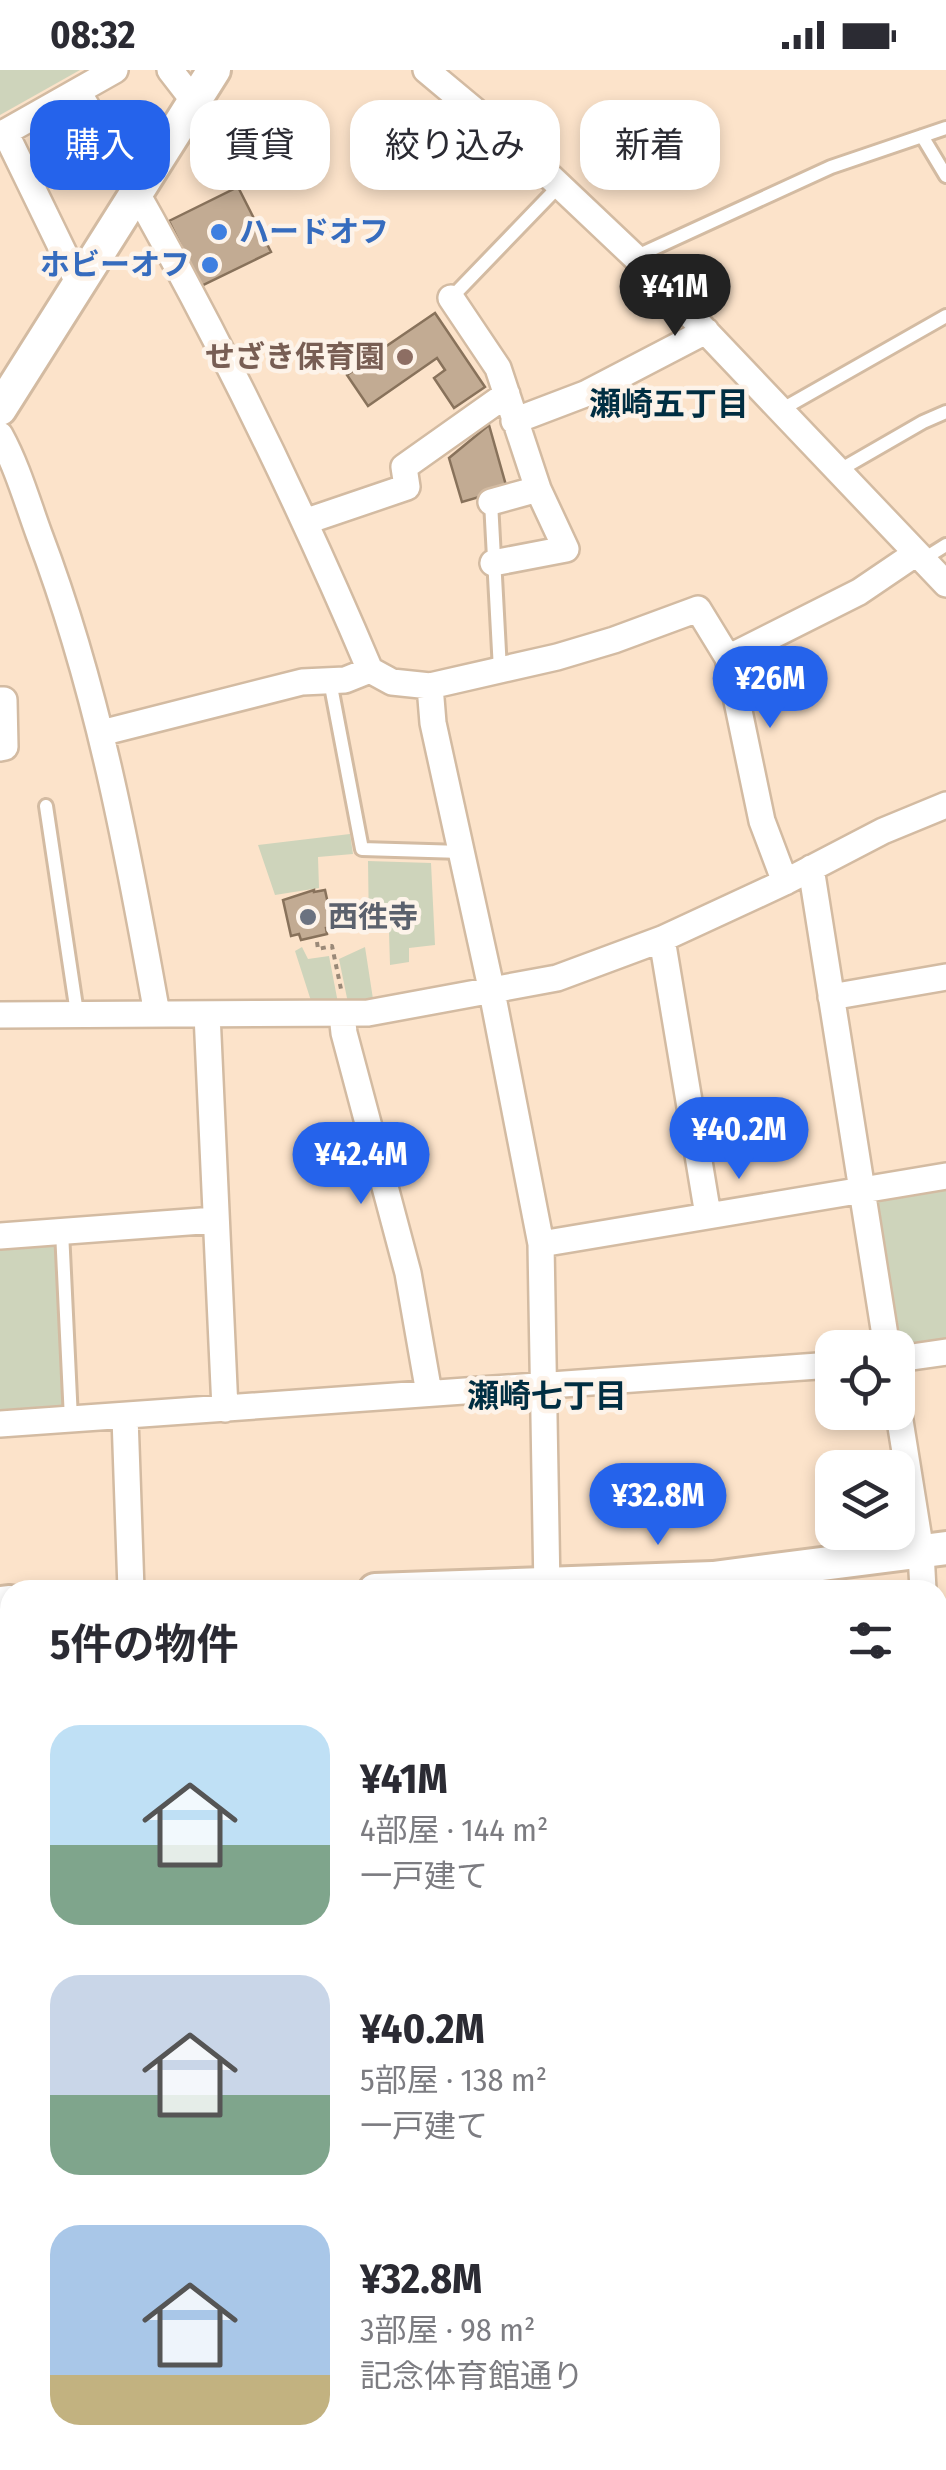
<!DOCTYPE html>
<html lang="ja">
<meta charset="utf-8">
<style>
:root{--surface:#fff;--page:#f2f2f3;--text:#2b2b33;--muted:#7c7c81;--accent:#2563eb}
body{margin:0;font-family:"Fira Sans Condensed","Noto Sans JP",sans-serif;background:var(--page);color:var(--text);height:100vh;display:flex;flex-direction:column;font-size:38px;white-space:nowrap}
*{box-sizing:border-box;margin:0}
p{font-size:32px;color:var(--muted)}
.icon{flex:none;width:55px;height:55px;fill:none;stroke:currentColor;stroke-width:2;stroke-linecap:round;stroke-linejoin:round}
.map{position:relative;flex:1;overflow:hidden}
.drawer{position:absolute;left:0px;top:1510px;width:948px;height:890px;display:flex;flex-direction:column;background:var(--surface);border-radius:30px 30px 0 0;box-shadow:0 5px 15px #0003}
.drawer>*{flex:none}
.hud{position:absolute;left:30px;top:30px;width:888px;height:90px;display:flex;gap:20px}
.tools{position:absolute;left:815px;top:1260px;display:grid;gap:20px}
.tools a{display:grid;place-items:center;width:100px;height:100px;border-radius:20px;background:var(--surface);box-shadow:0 5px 15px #0003;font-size:50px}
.price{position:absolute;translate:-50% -85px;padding:0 22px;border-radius:35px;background:var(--accent);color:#fff;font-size:32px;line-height:65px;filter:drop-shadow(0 2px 5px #0008)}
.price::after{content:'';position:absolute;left:50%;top:60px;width:30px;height:22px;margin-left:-15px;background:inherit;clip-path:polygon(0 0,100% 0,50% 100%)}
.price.current{background:#222;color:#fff}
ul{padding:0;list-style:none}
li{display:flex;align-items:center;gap:30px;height:250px;padding:0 50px}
li span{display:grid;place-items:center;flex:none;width:280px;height:200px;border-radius:30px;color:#555}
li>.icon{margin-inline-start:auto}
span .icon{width:120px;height:120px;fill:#fffc;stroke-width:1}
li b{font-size:42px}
h2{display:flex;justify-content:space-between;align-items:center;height:120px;padding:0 50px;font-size:42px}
.pill{padding:0 35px;border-radius:30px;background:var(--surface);box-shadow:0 5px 15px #0003;font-size:35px;line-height:90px}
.pill.current{background:var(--accent);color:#fff}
.status{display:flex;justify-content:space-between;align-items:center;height:70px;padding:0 50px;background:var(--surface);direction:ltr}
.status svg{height:28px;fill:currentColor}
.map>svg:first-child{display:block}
</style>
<div class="status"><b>08:32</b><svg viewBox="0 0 49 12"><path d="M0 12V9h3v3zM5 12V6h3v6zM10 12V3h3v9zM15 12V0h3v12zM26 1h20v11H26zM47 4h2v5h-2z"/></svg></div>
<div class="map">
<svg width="946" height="2400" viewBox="0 0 946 2400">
<rect width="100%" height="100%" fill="#fce3ca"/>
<path fill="#ced4bb" d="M0,0h80l-80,45z
M350,764l3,20 -35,3 1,31 -44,7 -17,-50z
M368,791l63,2 4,82 -26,3v14l-19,3 -1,-33h-20z
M302,877l6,12 21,-3 9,47 -26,1 -17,-53z
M365,877l8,52 -25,4 -9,-44z
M946,1119v150l-50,6 -24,-144z
M52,1174l4,6 9,155 -10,6 -55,4v-169z
M0,2275l10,2v113h209v9l-105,1 -114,-6z"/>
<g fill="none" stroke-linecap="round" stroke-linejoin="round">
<path stroke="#7a9ba9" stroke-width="35" d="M938,2054l8,-4
M0,2208l10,1"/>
</g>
<path fill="#c2ab93" stroke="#88725b" stroke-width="2.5" d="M238,117l33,65 -70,34 -32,-65z
M435,243l50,74 -31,21 -20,-30 11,-8 -8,-12 -69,48 -21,-31 21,-15 -5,-8 17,-12 5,7z
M489,355l18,64 -45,13 -13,-44z
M314,820v2l11,-2 8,37 -7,1 1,6 -26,6 -2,-6 -8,2 -8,-36z
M0,2069h10v27h-10z
M676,2390h101l-36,10h-77l-1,-6z"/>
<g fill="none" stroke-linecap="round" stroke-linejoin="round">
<g stroke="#d3bba2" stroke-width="18">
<path id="lane" d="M922,66l24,40
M635,187l196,-90 115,-39
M451,228l108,-112
M779,341l167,-95
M838,401l85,-49 23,-10
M491,432l9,168
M922,490l24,-15
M330,611l32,168 100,3
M46,736l31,207
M62,1161l9,188
M938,2181l8,-2
M938,2346h8"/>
</g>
<g stroke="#d3bba2" stroke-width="30">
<path id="street" d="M170,0l24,31
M426,0l97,81 112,106 311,327
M78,22c111,185 208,380 292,578l22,12 38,4 127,-29 57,-17 84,-31 30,49 34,163 23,61
M5,62l73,150
M0,65l115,-65
M451,228l47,70 40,121 -47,13
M514,351l71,-27 121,-63
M0,365c17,31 27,66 39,99 59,155 89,317 118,480
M307,451l100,-34 -3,-20 103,-73
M493,493l73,-14 -28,-60
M728,588l131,-66 56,-38
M430,616l3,37 59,269 49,252 6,346
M0,630h4l1,47 -5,1
M101,663l201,-51 43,-2 25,-10
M811,798l76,480
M662,869l46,276
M831,927l115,-20
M207,944l18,395
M342,944l2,19 64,240 21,120
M0,945l368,-2 189,-35 105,-39 123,-57 98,-51 63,-26
M0,1166l215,-16
M541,1174l405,-68
M898,1289l48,-7
M898,1338l23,144 2,38
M125,1347l6,173
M0,1354l832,-59
M938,1655l8,-1
M0,1693l10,-1
M0,1771l10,34
M938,1826l4,115
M0,2016h10
M938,2117l8,-4
M0,2261l10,2
M231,2400l1,-10
M631,2400v-10"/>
</g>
<g stroke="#d3bba2" stroke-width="38">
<path id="secondary" d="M0,339l214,-339
M375,1520l338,-12 233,-30
M0,1533l10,-1"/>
</g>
<path stroke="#9a8978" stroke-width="4" stroke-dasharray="5 5" stroke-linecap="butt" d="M317,872l1,7 14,-3 9,43
M938,2003l8,-4
M0,2154l10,2
M938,2204l8,-2
M347,2400l20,-3 168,3
M803,2400l1,-10"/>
<use href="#lane" stroke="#fff" stroke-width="12"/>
<use href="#street" stroke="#fff" stroke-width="25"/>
<use href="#secondary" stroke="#fff" stroke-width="32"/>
</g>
<g fill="#3f7fe0" stroke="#fdf3e9" stroke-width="4">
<circle cx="219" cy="162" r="10"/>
<circle cx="210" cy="195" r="10"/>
</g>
<circle fill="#8d6e63" stroke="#fdf3e9" stroke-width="4" cx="405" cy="287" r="10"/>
<circle fill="#6b7280" stroke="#fdf3e9" stroke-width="4" cx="308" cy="847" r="10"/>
<g text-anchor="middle" stroke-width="9" stroke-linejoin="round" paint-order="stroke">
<g font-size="30" font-weight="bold" fill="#366cbe" stroke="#fdf3e9" text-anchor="start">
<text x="239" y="172">ハードオフ</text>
<text x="190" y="205" text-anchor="end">ホビーオフ</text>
</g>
<g font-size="30" font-weight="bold" fill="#785e54" stroke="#fdf3e9" text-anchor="end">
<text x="385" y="297">せざき保育園</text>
</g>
<g font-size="30" font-weight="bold" fill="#5b616d" stroke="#fdf3e9" text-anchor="start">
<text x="328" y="857">西徃寺</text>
</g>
<g font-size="32" font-weight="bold" fill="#002e42" stroke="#fdf3e9">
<text x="669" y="345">瀬崎五丁目</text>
<text x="547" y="1337">瀬崎七丁目</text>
</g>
</g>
</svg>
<div class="tools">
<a><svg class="icon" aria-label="locate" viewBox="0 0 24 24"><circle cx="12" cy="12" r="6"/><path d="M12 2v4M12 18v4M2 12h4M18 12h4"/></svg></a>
<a><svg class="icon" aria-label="layers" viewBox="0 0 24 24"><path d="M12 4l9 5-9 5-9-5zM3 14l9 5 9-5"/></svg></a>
</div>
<b class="price current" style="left:675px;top:269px">¥41M</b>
<b class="price" style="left:770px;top:661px">¥26M</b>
<b class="price" style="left:739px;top:1112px">¥40.2M</b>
<b class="price" style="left:361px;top:1137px">¥42.4M</b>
<b class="price" style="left:658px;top:1478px">¥32.8M</b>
<div class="hud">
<a class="pill current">購入</a>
<a class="pill">賃貸</a>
<a class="pill">絞り込み</a>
<a class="pill">新着</a>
</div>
<section class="drawer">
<h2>5件の物件<svg class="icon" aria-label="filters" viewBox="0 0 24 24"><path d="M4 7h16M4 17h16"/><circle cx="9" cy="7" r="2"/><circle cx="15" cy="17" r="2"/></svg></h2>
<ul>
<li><span style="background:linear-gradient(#bfe0f5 60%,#7fa58c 0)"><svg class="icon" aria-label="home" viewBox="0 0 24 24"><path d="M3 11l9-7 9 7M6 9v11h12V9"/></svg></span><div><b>¥41M</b><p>4部屋 · 144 m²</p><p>一戸建て</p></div></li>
<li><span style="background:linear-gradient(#c9d6e8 60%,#7fa58c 0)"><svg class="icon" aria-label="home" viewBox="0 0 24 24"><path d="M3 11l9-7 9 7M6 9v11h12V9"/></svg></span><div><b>¥40.2M</b><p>5部屋 · 138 m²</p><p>一戸建て</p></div></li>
<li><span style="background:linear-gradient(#a9c7e8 75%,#c2b280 0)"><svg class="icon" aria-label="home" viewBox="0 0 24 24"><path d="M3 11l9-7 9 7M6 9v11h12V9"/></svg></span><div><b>¥32.8M</b><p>3部屋 · 98 m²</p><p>記念体育館通り</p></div></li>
</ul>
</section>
</div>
